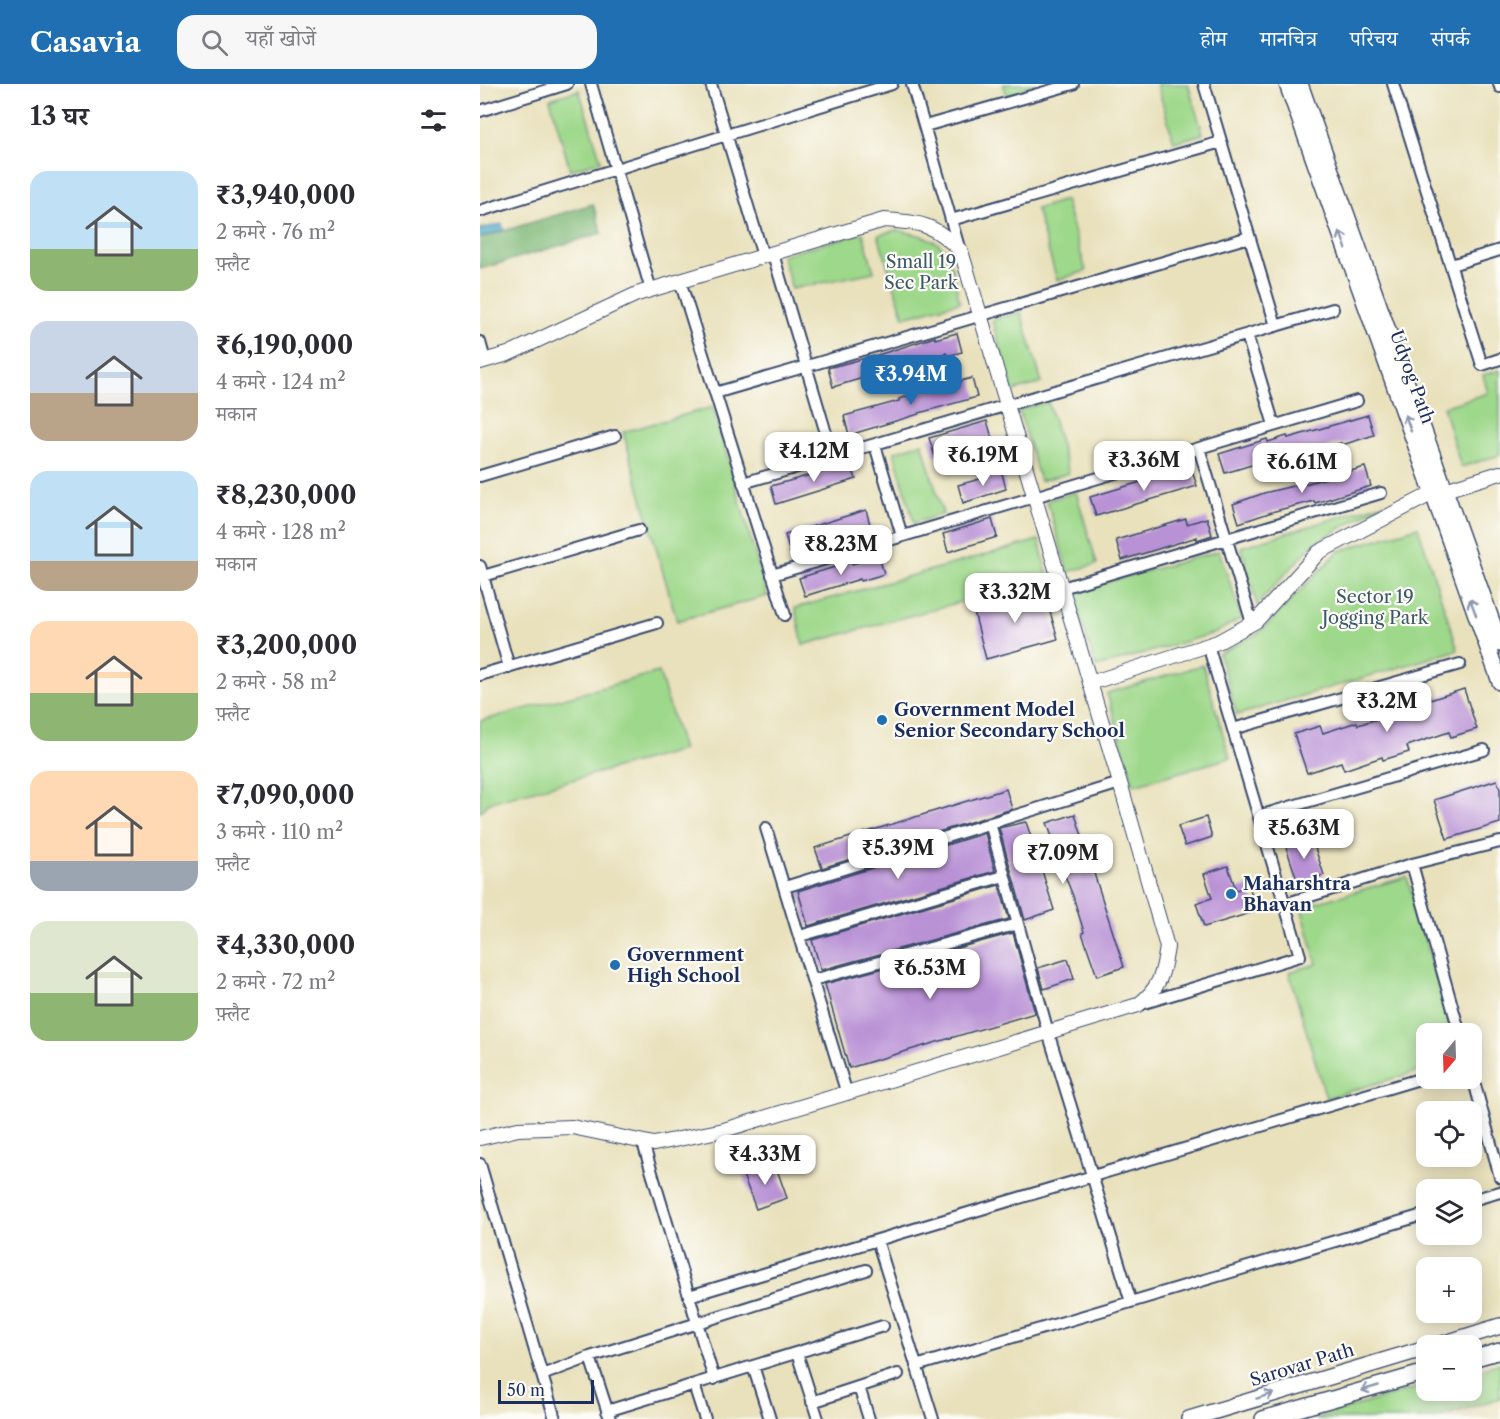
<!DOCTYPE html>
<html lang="hi">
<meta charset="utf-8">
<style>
:root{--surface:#fff;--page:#f7f7f7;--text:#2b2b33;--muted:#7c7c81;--accent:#1f6fb2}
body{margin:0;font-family:"Libre Caslon Text","Noto Serif Devanagari",serif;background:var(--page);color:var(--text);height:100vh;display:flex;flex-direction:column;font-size:22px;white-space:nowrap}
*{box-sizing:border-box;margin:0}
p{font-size:20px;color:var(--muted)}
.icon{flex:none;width:33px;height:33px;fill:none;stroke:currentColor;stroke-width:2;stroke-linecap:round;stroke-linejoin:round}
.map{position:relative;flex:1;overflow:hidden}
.panel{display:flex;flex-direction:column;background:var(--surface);width:480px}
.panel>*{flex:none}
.needle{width:39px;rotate:199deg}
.buttons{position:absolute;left:936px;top:939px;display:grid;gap:12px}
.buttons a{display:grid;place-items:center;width:66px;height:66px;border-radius:12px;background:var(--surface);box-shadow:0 3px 15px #0003;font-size:30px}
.scale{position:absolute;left:18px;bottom:15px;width:96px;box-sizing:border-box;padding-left:6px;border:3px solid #1b2f5e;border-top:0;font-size:16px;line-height:21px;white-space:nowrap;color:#1b2f5e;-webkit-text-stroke:4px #fdfcf7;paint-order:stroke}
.price{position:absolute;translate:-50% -51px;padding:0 14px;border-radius:12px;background:#fff;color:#222;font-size:20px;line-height:39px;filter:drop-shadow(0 2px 3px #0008)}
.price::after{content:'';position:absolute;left:50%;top:36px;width:18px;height:14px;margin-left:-9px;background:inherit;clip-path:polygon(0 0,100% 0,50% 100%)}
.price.selected{background:var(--accent);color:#fff}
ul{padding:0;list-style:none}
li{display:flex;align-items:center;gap:18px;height:150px;padding:0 30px}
li span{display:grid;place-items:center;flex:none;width:168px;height:120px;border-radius:18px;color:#555}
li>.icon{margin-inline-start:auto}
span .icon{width:72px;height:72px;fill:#fffc;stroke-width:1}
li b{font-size:26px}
h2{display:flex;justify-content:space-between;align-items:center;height:72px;padding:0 30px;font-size:26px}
header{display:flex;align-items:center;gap:36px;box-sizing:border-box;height:84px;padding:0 30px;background:var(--accent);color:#fff}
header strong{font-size:28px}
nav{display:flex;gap:33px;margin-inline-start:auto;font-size:21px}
.search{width:420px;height:54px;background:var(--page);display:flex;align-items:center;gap:15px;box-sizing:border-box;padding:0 21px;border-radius:18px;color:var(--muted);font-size:22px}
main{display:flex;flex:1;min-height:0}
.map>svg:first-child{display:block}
</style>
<header>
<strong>Casavia</strong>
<div class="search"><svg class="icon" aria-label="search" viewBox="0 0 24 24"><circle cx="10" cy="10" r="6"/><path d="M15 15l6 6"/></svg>यहाँ खोजें</div>
<nav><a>होम</a><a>मानचित्र</a><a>परिचय</a><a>संपर्क</a></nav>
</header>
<main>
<section class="panel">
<h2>13 घर<svg class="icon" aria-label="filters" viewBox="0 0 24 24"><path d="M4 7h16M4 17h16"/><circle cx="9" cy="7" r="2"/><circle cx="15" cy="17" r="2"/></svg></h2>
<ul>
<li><span style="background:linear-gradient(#bfe0f5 65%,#8fb573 0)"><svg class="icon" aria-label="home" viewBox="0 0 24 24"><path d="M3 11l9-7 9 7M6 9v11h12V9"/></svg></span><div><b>₹3,940,000</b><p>2 कमरे · 76 m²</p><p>फ़्लैट</p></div></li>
<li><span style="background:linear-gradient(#c9d6e8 60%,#b9a48a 0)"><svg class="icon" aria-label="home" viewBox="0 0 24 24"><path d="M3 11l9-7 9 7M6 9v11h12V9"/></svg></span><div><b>₹6,190,000</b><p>4 कमरे · 124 m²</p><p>मकान</p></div></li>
<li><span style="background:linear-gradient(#bfe0f5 75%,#b9a48a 0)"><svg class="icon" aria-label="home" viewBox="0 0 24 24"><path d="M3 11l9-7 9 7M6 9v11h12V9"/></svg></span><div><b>₹8,230,000</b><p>4 कमरे · 128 m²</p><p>मकान</p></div></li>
<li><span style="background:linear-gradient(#ffd9b3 60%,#8fb573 0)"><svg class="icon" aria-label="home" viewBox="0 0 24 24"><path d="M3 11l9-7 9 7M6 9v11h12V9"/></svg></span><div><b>₹3,200,000</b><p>2 कमरे · 58 m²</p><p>फ़्लैट</p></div></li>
<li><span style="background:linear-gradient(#ffd9b3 75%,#9aa5b1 0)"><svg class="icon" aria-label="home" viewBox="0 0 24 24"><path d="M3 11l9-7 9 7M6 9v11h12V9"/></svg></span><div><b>₹7,090,000</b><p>3 कमरे · 110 m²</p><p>फ़्लैट</p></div></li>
<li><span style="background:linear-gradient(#dfe7d0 60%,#8fb573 0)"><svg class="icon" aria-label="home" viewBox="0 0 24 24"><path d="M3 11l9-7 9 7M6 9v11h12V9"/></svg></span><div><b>₹4,330,000</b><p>2 कमरे · 72 m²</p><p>फ़्लैट</p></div></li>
</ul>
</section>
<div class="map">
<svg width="1020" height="1335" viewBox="0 0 1020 1335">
<rect width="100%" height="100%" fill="#fdfcf7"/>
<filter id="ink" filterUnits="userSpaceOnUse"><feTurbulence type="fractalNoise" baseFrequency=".0167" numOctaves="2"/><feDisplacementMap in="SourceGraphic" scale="12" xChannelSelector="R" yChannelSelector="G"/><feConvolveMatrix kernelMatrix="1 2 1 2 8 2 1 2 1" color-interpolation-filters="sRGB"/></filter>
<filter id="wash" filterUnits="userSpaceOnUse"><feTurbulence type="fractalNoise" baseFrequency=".008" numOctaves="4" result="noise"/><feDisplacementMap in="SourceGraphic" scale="24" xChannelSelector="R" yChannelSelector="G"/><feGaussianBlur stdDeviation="1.35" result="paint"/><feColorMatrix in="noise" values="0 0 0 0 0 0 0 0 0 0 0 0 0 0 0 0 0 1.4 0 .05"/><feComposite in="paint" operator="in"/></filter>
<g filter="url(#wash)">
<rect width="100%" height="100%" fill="#e9e1bc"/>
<path fill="#9ed88a" stroke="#5c8474" stroke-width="1.5" d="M523,0h32l1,3 -29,8z
M677,0h31l15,50 -29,8z
M99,6l22,71 -31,9 -20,-71z
M585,116l21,71 -29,9 -21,-71z
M416,146c16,3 41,7 50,22 6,10 10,38 14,50l-56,15 -26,-82z
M383,149l11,39 -82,17 -10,-34z
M541,228l21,71 -29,8 -21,-71z
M1020,286v85l-39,12 -18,-60 45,-14 -5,-18z
M568,318l21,71 -29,8 -21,-71z
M233,323l54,189 -90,25 -54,-189z
M442,359l21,71 -29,9 -20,-71z
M596,408l21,72 -29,8 -21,-71z
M905,419l-72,41 -56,61 -16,-58z
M938,443l40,123 -221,65 -18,-61 40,-21 80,-82z
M559,456l9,38 -245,67 -8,-37z
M739,467l23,67 -27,15 -119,34 -24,-75z
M723,581l27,93 -96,27 -27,-92z
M179,588l24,78 -193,52 -10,10v-91z
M927,793l45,156 -26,1v35l-100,29 -37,-126 28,-8 -16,-57z
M1020,1279v35l-67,21h-120l113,-34v5h46v-18z"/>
<path fill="#7eb876" stroke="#4c746a" stroke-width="1.5" d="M113,120l9,29 -122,36v-31z"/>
<path fill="#44a8c4" stroke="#306c91" stroke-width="1.5" d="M22,140l2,6 -24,8v-9z"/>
<g id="blocks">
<path fill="#b992d6" d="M477,249l5,19 -15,4 -1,-3 -113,34 -5,-19 53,-14 54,-17v2z
M492,294l5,19 -58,16v1l-70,21 -5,-19 55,-15v-2l20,-7z
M888,331l6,20 -32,10 -1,-2 -33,10v-2l-30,9v-3l-53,16 -6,-19 48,-15 1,3 19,-6 1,2z
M507,337l6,20 -58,16 -6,-19z
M370,377l6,18 -80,25 -5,-18 57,-16 -1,-2z
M711,383l6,19 -101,30 -6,-19z
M885,383l6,19 -56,17 -1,-2 -39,10 -36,12 -6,-19 31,-11 41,-10v1z
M521,385l5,20 -43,14 -5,-18 29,-8 -1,-4z
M386,426l5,18 -81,25 -5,-18z
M727,434l5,17 -15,5v-3l-75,23 -6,-20 70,-21 1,5z
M512,435l5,18 -49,15 -5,-18z
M399,472l5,18 -23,7 -1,-2 -55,17 -6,-18 52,-16 1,2z
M563,504l15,51 -72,20 -13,-51z
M984,605l13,40 -26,8 -2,-5 -42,14 2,6 -26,8 -1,-3 -38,13 -3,-8 -34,11 -13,-39 26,-8 3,7 34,-11 1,3 47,-15 -2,-6 26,-9 1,5z
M1017,696l3,9v34l-53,16 -13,-39z
M526,705l6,20 -190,59 -7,-20z
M595,730l49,153 -27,9 -15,-43 2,-1 -11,-36 -15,-38 -18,6 14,46 -29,10 -26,-92 27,-6 10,30 19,-7 -8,-22z
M726,733l6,20 -27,9 -7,-20z
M505,749l10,38 -187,55 -10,-35z
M831,752l13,39 -26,8 -13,-39z
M748,782l8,24 13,-4 8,25 -53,16 -8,-24 16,-5 -8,-24z
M519,801l10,34 -188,51 -9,-30z
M533,849l22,80 -186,55 -24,-84z
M588,875l6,20 -30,10 -6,-21z
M295,1080l12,34 -31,11 -13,-34z"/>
</g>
</g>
<g filter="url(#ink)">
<use href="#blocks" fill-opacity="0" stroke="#3a4a6c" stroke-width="1.5"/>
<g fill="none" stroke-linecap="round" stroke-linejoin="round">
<g stroke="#3a4a6c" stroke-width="14">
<path id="minor" d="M111,0l60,206
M231,0l52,172
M432,0l48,167
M724,0l72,242
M913,0l89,281 18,-6
M1019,0l1,3
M0,27l87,-27
M445,42l148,-42
M0,127l412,-127
M471,136l270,-78
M293,170l60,203
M971,181l49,-15
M200,197l105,334
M767,251l27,90
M0,258l5,18
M235,309l534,-156
M395,361l27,91
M719,364l53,175
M0,392l135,-40
M263,399l590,-174
M0,482l29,101
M292,491l585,-174
M0,493l159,-47
M582,504l319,-95
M0,591l177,-52
M753,645l227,-65
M779,732l225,-66
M510,739l58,209 83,270
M286,744l81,266
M932,780l48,170
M305,803l335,-104
M805,820l127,-40 88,-22
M320,852l204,-60
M333,896l205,-56
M661,920l159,-48 -92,-311
M992,990l28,103
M163,1059l71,236
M0,1080l75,255
M992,1116l28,-8
M397,1156l56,179
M209,1212l737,-219
M317,1269l21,66
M110,1273l20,62
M273,1282l17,53
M436,1282l510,-152
M62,1291l48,-18 276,-87
M214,1301l11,34
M379,1303l10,32
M332,1318l86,-28
M127,1327l276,-85"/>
</g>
<g stroke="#3a4a6c" stroke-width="16">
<path id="tertiary" d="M0,278l28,-8 129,-60 247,-74c39,3 48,3 77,31l159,532 47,164c-4,27 -7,41 -29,58l-414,125 -70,14 -82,-17 -54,2 -38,9
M965,406l55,-17
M610,599l128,-41 38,-21 63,-69 114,-59"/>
</g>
<g stroke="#3a4a6c" stroke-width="18">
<path id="secondary" d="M807,0l213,598
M820,0l200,560
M956,1262l64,-20
M992,1275l28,-8
M709,1335l237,-71
M783,1335l163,-47"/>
</g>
<use href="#minor" stroke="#fff" stroke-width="10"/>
<use href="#tertiary" stroke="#fff" stroke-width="14"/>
<use href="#secondary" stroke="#fff" stroke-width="15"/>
</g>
<defs><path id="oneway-shaft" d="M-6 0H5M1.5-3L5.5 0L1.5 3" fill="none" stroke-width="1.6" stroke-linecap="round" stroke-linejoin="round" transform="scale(1.5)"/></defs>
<g stroke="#8d97ae">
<use href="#oneway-shaft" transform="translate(863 156) rotate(-110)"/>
<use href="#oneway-shaft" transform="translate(928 339) rotate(-110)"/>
<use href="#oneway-shaft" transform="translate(993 523) rotate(-110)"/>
<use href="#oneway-shaft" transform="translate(890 1304) rotate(164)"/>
<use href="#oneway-shaft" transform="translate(785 1312) rotate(-17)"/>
</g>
</g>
<g fill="#1f6fb2" stroke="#fdfcf7" stroke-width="2">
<circle cx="402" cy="636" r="6"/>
<circle cx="751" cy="810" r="6"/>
<circle cx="135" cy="881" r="6"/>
</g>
<g text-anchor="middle" stroke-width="4.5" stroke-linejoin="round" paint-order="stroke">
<g font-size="18" fill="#3c5969" stroke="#fdfcf7">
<text x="441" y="184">Small 19<tspan x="441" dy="21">Sec Park</tspan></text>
<text x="895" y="519">Sector 19<tspan x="895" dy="21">Jogging Park</tspan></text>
</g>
<g font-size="18" fill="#1b2f5e" stroke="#fdfcf7">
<text transform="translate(932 293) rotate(70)" y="6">Udyog Path</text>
<text transform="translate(822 1281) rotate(-17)" y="6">Sarovar Path</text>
</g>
<g font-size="18" font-weight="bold" fill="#1b2f5e" stroke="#fdfcf7" text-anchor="start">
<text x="414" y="632">Government Model<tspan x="414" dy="21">Senior Secondary School</tspan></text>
<text x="763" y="806">Maharshtra<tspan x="763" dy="21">Bhavan</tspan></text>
<text x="147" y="877">Government<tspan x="147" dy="21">High School</tspan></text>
</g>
</g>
</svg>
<div class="buttons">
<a><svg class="needle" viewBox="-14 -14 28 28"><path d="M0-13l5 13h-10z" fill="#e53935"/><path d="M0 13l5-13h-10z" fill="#7c7c81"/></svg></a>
<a><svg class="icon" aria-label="locate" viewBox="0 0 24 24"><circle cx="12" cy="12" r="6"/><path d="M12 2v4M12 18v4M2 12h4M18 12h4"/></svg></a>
<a><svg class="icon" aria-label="layers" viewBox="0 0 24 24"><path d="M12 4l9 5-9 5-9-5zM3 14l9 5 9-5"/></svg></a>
<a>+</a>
<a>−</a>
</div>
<div class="scale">50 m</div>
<b class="price selected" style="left:431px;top:322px">₹3.94M</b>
<b class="price" style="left:334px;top:399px">₹4.12M</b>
<b class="price" style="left:503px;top:403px">₹6.19M</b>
<b class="price" style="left:664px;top:408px">₹3.36M</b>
<b class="price" style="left:822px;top:410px">₹6.61M</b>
<b class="price" style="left:361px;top:492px">₹8.23M</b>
<b class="price" style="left:535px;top:540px">₹3.32M</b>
<b class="price" style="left:907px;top:649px">₹3.2M</b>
<b class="price" style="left:824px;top:776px">₹5.63M</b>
<b class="price" style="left:418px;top:796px">₹5.39M</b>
<b class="price" style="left:583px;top:801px">₹7.09M</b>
<b class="price" style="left:450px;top:916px">₹6.53M</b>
<b class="price" style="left:285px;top:1102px">₹4.33M</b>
</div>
</main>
